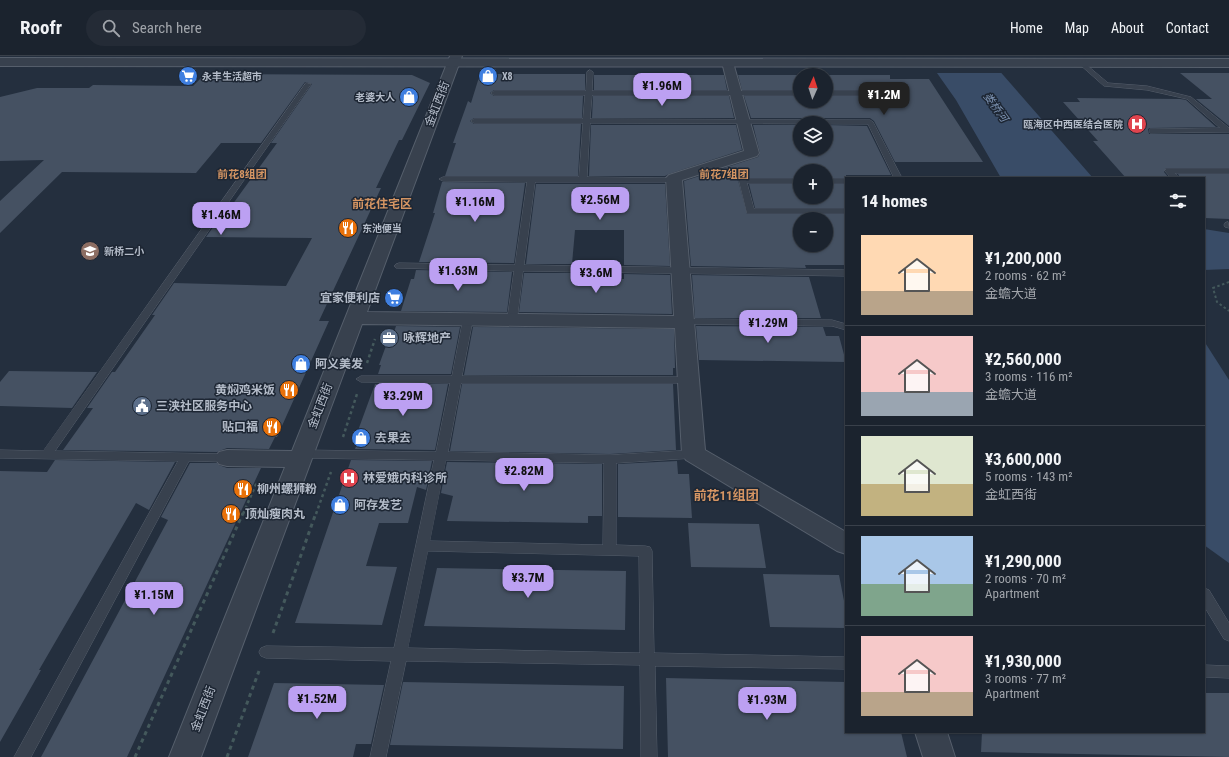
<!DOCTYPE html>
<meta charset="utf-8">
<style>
:root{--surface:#1b232e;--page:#242b36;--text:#f1f3f6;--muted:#a0a4aa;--line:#39404a;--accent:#bca0f2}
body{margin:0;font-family:"Roboto Condensed","Noto Sans SC",sans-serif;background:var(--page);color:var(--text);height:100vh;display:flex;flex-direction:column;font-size:15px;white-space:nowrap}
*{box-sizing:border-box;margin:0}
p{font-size:13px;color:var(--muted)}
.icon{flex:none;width:22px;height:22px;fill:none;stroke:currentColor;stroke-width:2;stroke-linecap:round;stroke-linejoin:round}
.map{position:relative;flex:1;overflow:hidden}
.drawer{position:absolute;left:845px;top:121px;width:360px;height:556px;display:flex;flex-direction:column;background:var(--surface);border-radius:0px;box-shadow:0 1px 3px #0004,0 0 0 1px var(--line)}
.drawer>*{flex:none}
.needle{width:26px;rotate:3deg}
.controls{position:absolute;left:793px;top:12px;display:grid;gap:8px}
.controls a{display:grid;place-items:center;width:40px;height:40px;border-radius:50%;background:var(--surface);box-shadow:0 1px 3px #0004,0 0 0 1px var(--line);font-size:20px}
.price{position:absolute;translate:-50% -34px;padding:0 9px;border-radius:8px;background:var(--accent);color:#111;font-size:13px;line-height:26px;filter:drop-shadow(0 1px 2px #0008)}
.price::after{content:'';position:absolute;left:50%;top:24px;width:12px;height:9px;margin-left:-6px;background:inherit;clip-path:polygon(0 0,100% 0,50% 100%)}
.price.on{background:#222;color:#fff}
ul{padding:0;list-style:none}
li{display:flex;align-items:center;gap:12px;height:100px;padding:0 16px}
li+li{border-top:1px solid var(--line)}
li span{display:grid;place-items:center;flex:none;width:112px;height:80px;border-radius:0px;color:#555}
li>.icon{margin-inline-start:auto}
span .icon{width:48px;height:48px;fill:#fffc;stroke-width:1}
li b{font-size:17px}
h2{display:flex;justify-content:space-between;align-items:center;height:48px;padding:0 16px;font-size:17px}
header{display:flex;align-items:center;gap:24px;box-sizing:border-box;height:56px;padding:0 20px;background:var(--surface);border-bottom:1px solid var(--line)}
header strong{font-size:19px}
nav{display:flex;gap:22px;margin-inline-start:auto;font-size:14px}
.search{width:280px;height:36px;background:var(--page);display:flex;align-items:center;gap:10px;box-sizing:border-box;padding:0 14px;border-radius:22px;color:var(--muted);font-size:15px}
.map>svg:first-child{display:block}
</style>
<header>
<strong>Roofr</strong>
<div class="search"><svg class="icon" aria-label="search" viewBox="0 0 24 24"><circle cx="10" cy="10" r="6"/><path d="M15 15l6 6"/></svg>Search here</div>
<nav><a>Home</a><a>Map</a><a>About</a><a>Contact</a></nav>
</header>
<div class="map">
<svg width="1229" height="701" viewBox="0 0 1229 701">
<rect width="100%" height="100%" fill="#242f3e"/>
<path fill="#394c67" d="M925,0l72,12 96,110h-92l-45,-78z
M1204,173l25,4v36l-25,1z
M1204,285l25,39v183l-25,-18z"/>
<path fill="#242f3e" d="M923,0h65l16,17h-69z"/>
<path fill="#455162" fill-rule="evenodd" d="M1180,17h49v53l-33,-27h16z
M205,18l207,1 18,8 -28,57h-3l-23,48h5l-62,133h10l-52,116h-2l-6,12 -42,-1 -10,4 -154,-2 30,-42h-6l25,-36h3l40,-57h-3l22,-32 112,3 26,-48 -106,-1 18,-25h3l50,-69h-6l41,-59 -7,-2 -44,61h-40l-25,30 -134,-1 -62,61v-32l44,-41 -44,1v-64l37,-9h52l4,-3 100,1z
M480,18h105v16h-91l-4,3 4,3h89l-1,22h-108l-4,3 4,3h107l-3,52h-133l11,-33h-3l15,-42 3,2z
M594,19h130l3,15h-133z
M738,19h70h-8v15h-58z
M826,19h64v4h39l54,83h-88l-21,-41 -4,-3h-119l-7,-22h56v5h26v-5h65l4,-3 -4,-3h-65z
M593,40h136l5,22h-142z
M1077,42l103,1 6,1 30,27 -66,1 -2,1 1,5h80v34h-63l-2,4 5,6h-43l-33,-37h5l-35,-39h17z
M591,69h145l6,25 -73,24 -4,2h-76z
M753,69h47v24h26v-24l41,1 24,49h-45v3h-20v-7h-26v7h-60l-2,2 9,34h99v51h-41l1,3 -115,-2 -7,-85 74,-24 2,-4zM800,163h26v26h-26z
M1178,118h51v45l-25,-1v-40h-24z
M442,126l83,1 -11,80 -95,-1 16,-49h-2z
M536,128h129l5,82 -46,-1v-35h-49l-3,34h-46z
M749,128h51v13h26v-13h20v24h-91z
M416,214l96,2 -5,40 -106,-1 10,-32h3z
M524,217h48l-1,6h53v-5l46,1 2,39 -153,-2z
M692,219l117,2 12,41h-126z
M396,270l64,1 -9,47h-73l3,-9h-2l12,-33h3z
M696,270l127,1 3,9h13l7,26 -147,-2z
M473,271l201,2 1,39h-2v7h-209z
M9,315l88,1 -25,36 -72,-2v-24z
M375,328h73l-13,66 -80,-1 5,-13h-4z
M462,328h211l3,66 -66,4 -160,-3z
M55,404l120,2 -26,48 -13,-7 -97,167h2l-41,72v-271l47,1z
M351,404l81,1 -6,29 -9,-3 -9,36h-29l-13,43 31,1 -15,58 -87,-2z
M677,405l1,13h11l3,44 -74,-1v-53z
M447,406l155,2v52h-14v7l-141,-2 6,-25 -12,-3z
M190,407h27l2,2 8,3h34l-134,289h-86l127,-237 -7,-3z
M688,467l71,1 7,44 -75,-1z
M437,512l189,3 -1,59 -201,-4z
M763,518l76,1 7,36v17l-76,-1z
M666,622l180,4v50h55l6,25h-239z
M403,626l221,4 -1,63 -233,-4z
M274,627l110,2 -13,59h-15l-3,13h-105z
M1204,637h25v64l-248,-5 1,-20h222z"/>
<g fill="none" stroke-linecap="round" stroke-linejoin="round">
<g stroke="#565f6c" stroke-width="1">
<path id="service" d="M1078,5h4l26,22 39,3 44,11 38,31v4l-79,1v-4h3l67,-1 -33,-29 -40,-9 -43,-4 -26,-23z
M590,14l3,2 -1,19h208v4h-208l-2,24 280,1 3,2 29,56h-8l-26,-54 -278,-1 -3,54 87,1 4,2 -4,2h-139l-11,83 322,5v6l-323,-5 -6,49 -5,3 -5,-3 7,-49 -118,-3 -2,-2 2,-2 3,-1 116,2 12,-83 -84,-1 -4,-2 4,-2h136l4,-54h-109l-3,-2 3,-2h109l2,-24h-91l-3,-2 3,-2h92l1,-19z
M306,27l5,1 -256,367 172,3 4,1 2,3 -2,3 -4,1 -38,-1 -158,296h-17l164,-296 -178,-3v-8l43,1z
M826,35h65l3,2 -3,2h-65z
M1166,113h63v4h-54l4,5h-8l-6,-7z
M740,123h60v4h-53l7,26h92v4h-99l-8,-32z
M826,123h20v4h-20z
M1228,166l1,6 -4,-1 -1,-2 1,-2z
M468,260l5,3 -11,57 227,1 5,3 -5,3h-228l-13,69 162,3 84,-5 4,1 2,3 -2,3 -4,1 -78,5v82l29,1 5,1 2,4 2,102 192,4v12l-191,-3 2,91h-16l-1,-92 -234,-4 -20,96h-16l21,-96 -125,-3 -5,-2 -2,-4 2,-4 5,-2 128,2 40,-188 -132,-2 -4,-1 -2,-3 2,-3 4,-1 134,2 14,-69 -89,-1 -5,-3 5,-3h91l11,-57zM446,404l158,3 -1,82 -173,-4zM428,495l211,5 1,97 -232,-5z
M685,263l147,1 14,4v6l-14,-4 -150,-2 -2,-2z
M1204,532l5,2 20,33v18l-5,-2 -20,-33z
M1204,609l25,1v12l-25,-1z"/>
</g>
<g stroke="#565f6c" stroke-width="2">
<path id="minor" d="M450,0h12l-95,256 307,4 -8,-138 3,-3 75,-24 -22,-89 2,-3h8l27,94 -2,3 -75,24 23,270 141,82v22l-9,-3 -151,-91 -4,-6 -7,-126 -313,-4 -161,433h-32l116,-290 -58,-1 -8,-2 -4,-6 4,-6 8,-2 65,1z
M915,676h32l8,25h-32z"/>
</g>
<g stroke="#565f6c" stroke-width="2">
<path id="tertiary" d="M0,2l1229,1v8l-1229,-1z"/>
</g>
<path stroke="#44595c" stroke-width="2" stroke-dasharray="2.5 2.5" stroke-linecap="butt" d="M1229,226l-16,6 4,14 12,9"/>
<path stroke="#44595c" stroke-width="2.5" stroke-dasharray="3 3" stroke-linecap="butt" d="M367,307l8,-24
M343,381l14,-43
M243,458l14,-32
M316,458l15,-42"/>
<path stroke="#44595c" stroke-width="3" stroke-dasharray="4 4" stroke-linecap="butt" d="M273,577l43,-120
M135,701l108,-244
M227,701l32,-86"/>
<use href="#service" fill="#38414e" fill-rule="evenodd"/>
<use href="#minor" fill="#38414e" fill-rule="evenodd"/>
<use href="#tertiary" fill="#38414e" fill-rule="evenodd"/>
</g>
<defs>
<g id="supermarket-disc" transform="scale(1)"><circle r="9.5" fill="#3f7fe0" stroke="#1d2633"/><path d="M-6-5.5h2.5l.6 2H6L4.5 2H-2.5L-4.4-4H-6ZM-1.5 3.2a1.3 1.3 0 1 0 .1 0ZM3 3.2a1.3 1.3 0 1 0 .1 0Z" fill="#fff"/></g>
<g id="shop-disc" transform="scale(1)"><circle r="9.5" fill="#3f7fe0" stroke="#1d2633"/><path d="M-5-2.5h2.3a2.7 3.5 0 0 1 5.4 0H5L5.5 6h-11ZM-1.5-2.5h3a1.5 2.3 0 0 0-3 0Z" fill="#fff"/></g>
<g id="hospital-disc" transform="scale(1)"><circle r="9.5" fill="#e0444e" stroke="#1d2633"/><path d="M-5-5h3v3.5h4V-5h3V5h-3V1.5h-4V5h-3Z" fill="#fff"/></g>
<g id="restaurant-disc" transform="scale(1)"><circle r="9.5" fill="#e8710a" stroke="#1d2633"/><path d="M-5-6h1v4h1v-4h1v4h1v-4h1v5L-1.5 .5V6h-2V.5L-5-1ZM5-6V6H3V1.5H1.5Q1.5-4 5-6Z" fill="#fff"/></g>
<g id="school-disc" transform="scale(1)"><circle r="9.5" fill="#8d6e63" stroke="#1d2633"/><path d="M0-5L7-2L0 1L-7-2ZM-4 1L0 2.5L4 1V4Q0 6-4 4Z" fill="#fff"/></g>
<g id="office-disc" transform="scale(1)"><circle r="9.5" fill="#5c6f8a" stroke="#1d2633"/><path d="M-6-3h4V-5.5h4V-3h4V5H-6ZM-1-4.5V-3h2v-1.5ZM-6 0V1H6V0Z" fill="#fff"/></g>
<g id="civic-disc" transform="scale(1)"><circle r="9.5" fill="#5c6f8a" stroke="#1d2633"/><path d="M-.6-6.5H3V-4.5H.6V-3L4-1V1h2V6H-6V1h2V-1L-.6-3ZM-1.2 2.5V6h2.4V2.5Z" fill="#fff"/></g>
</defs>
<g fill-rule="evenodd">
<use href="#supermarket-disc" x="188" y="20"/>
<use href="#shop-disc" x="488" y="20"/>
<use href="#shop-disc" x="409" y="41"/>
<use href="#hospital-disc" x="1137" y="68"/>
<use href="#restaurant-disc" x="348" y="172"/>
<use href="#school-disc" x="90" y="195"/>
<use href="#supermarket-disc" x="394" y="242"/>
<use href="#office-disc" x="389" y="282"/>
<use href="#shop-disc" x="301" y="308"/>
<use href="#restaurant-disc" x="289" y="334"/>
<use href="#civic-disc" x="142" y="350"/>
<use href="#restaurant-disc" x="272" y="371"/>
<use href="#shop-disc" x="361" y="382"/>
<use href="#hospital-disc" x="349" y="422"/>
<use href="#restaurant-disc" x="243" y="433"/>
<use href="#shop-disc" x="340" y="449"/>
<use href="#restaurant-disc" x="231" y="458"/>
</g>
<g text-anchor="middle" stroke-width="3" stroke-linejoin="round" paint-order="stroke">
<g font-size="10" font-weight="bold" fill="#b4bcc9" stroke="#1d2633" text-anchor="start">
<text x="202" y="24">永丰生活超市</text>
<text x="502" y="24">X8</text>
<text x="395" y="45" text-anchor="end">老婆大人</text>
<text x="1123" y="72" text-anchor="end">瓯海区中西医结合医院</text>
<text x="362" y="176">东池便当</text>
<text x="104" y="199">新桥二小</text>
</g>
<g font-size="11" font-style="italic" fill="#7c92b1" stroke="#1d2633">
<text transform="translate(996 51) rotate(54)" y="4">娄桥河</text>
</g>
<g font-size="11" font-weight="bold" fill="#d59563" stroke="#1d2633">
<text x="242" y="122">前花8组团</text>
<text x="724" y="122">前花7组团</text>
</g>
<g font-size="12" fill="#b4bcc9" stroke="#1d2633">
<text transform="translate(437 48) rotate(-69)" y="4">金虹西街</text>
<text transform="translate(320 350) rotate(-69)" y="4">金虹西街</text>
<text transform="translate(203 653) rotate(-69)" y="4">金虹西街</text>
</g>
<g font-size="12" font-weight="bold" fill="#d59563" stroke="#1d2633">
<text x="382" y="152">前花住宅区</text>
</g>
<g font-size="12" font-weight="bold" fill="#b4bcc9" stroke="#1d2633" text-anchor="start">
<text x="380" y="246" text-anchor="end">宜家便利店</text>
<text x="403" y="286">咏辉地产</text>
<text x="315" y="312">阿义美发</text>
<text x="275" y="338" text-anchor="end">黄焖鸡米饭</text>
<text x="156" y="354">三浃社区服务中心</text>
<text x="258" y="375" text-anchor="end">贴口福</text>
<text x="375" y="386">去果去</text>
<text x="363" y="426">林爱娥内科诊所</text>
<text x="257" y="437">柳州螺狮粉</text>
<text x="354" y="453">阿存发艺</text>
<text x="245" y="462">顶灿瘦肉丸</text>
</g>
<g font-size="13" font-weight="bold" fill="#d59563" stroke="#1d2633">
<text x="726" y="444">前花11组团</text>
</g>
</g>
</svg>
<div class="controls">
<a><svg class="needle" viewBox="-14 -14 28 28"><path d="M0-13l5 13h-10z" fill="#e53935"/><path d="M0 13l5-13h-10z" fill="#a0a4aa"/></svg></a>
<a><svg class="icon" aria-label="layers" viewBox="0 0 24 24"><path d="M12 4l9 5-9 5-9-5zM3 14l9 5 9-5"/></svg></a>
<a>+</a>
<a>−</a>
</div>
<b class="price" style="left:662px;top:51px">¥1.96M</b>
<b class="price on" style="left:884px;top:60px">¥1.2M</b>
<b class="price" style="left:600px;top:165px">¥2.56M</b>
<b class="price" style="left:475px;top:167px">¥1.16M</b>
<b class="price" style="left:221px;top:180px">¥1.46M</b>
<b class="price" style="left:458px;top:236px">¥1.63M</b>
<b class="price" style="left:596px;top:238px">¥3.6M</b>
<b class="price" style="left:768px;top:288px">¥1.29M</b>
<b class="price" style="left:403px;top:361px">¥3.29M</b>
<b class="price" style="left:524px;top:436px">¥2.82M</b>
<b class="price" style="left:528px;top:543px">¥3.7M</b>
<b class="price" style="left:154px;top:560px">¥1.15M</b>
<b class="price" style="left:317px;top:664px">¥1.52M</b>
<b class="price" style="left:767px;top:665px">¥1.93M</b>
<section class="drawer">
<h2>14 homes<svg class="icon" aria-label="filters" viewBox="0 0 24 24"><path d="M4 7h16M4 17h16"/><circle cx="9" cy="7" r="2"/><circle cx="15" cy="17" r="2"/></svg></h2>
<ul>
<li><span style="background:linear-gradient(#ffd9b3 70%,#b9a48a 0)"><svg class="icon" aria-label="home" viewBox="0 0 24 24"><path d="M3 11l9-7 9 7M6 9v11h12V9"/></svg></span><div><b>¥1,200,000</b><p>2 rooms · 62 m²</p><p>金蟾大道</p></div></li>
<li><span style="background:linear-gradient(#f6c9c9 70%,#9aa5b1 0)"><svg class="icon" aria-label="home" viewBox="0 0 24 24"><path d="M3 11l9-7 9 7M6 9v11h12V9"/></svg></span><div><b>¥2,560,000</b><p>3 rooms · 116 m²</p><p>金蟾大道</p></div></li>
<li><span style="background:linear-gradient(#dfe7d0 60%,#c2b280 0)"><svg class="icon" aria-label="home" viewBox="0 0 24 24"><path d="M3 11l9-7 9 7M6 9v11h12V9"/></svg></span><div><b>¥3,600,000</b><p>5 rooms · 143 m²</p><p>金虹西街</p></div></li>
<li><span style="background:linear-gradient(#a9c7e8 60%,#7fa58c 0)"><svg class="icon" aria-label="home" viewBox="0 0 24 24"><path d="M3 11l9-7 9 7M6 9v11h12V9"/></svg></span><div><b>¥1,290,000</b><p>2 rooms · 70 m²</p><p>Apartment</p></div></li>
<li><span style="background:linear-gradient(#f6c9c9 70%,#b9a48a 0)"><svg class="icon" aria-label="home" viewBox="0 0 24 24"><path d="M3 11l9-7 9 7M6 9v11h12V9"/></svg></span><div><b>¥1,930,000</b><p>3 rooms · 77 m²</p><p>Apartment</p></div></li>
</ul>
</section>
</div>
